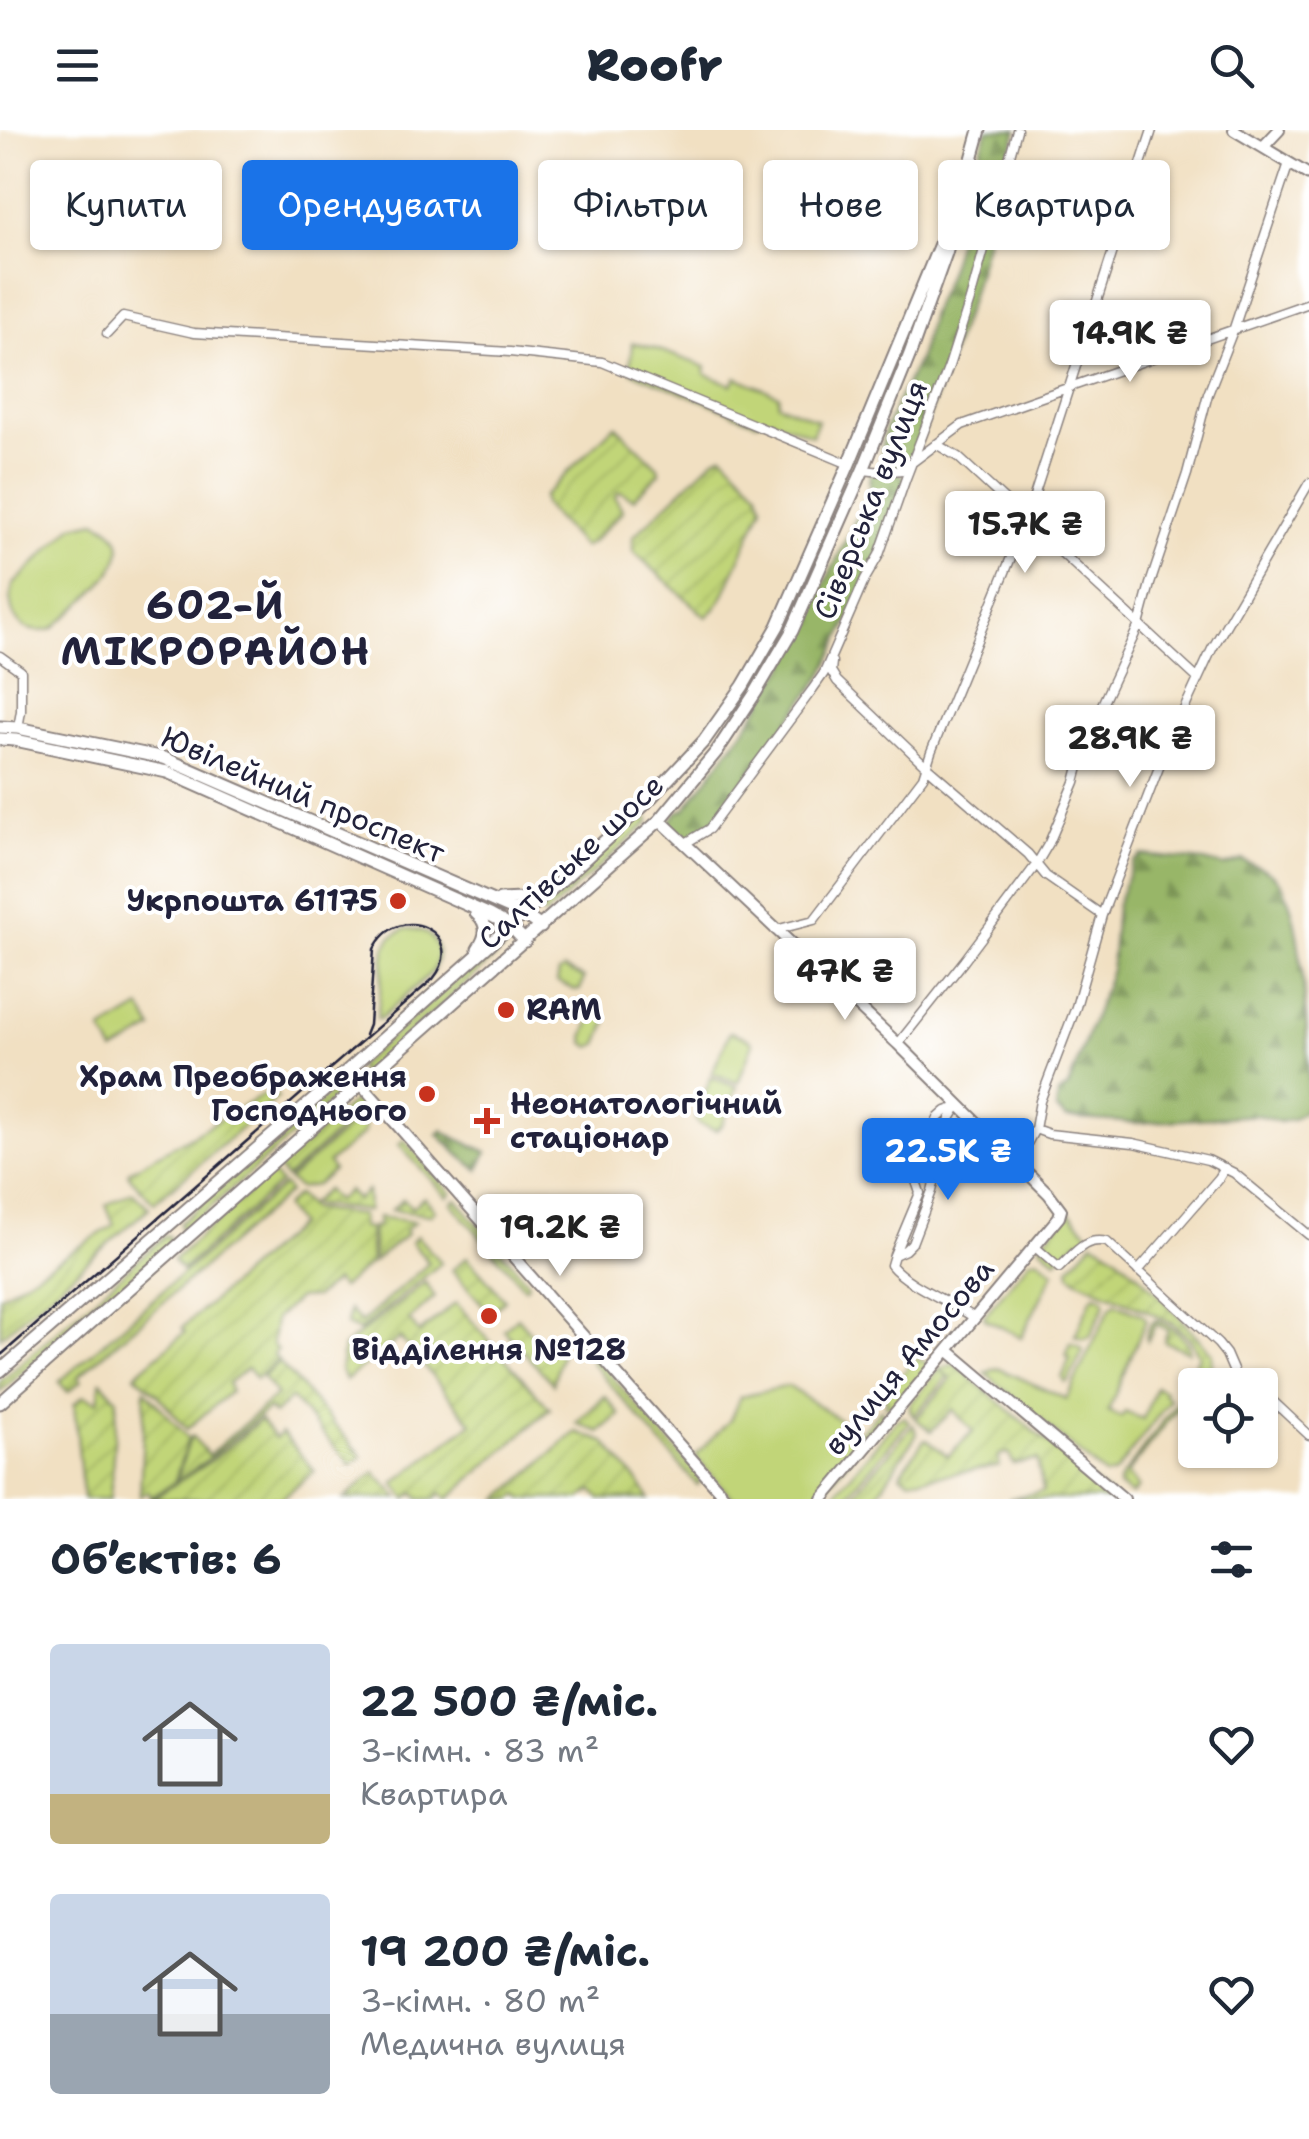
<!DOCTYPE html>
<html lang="uk">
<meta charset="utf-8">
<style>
:root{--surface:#fff;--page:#f6f6f7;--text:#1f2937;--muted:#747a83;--accent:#1a73e8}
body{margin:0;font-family:"Shantell Sans",sans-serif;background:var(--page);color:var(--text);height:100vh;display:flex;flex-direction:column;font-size:38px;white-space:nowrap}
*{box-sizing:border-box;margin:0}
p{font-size:32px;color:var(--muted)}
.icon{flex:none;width:55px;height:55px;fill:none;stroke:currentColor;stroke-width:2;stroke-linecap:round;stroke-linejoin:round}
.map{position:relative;height:1369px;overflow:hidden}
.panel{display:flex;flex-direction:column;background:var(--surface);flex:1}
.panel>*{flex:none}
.top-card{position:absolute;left:30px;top:30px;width:1250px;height:90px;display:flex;gap:20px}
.fabs{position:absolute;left:1178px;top:1238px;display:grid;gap:20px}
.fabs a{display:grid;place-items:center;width:100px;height:100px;border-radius:10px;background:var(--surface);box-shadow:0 2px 8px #0004;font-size:50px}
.price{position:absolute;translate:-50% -85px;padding:0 22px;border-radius:10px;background:#fff;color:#222;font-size:32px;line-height:65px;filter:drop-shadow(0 2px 5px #0008)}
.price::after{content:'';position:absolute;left:50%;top:60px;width:30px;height:22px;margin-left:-15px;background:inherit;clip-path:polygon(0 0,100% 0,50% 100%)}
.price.selected{background:var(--accent);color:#fff}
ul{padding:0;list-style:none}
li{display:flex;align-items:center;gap:30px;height:250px;padding:0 50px}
li span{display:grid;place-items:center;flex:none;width:280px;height:200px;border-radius:10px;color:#555}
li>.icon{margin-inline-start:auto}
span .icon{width:120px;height:120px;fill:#fffc;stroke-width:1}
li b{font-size:42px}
h2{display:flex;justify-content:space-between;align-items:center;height:120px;padding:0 50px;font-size:42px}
.chip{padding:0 35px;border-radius:10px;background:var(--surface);box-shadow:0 2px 8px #0004;font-size:35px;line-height:90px}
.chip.selected{background:var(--accent);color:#fff}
header{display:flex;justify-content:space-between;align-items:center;height:130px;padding:0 50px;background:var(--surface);font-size:45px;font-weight:800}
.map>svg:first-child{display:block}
</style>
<header><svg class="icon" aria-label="menu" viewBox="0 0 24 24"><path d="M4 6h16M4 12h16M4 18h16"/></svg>Roofr<svg class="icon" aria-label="search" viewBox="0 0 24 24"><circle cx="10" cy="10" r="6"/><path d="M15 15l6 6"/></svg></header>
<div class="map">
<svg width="1309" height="1369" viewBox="0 0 1309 1369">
<defs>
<pattern id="forest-firs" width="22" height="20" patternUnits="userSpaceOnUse" patternTransform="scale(2.5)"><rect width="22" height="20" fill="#98b668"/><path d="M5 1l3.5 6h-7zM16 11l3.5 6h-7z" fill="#7c9457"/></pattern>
<pattern id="garden-furrows" width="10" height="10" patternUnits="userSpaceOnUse" patternTransform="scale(2.5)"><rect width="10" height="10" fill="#c1d578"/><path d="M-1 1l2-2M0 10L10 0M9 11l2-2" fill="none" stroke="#a6b769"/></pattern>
</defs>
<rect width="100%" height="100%" fill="#fff"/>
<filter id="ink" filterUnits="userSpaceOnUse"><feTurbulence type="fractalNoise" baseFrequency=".01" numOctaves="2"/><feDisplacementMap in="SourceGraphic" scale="20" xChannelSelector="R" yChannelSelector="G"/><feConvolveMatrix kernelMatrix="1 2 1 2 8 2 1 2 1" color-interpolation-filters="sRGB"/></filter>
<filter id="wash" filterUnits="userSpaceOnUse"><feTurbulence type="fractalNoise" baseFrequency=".0048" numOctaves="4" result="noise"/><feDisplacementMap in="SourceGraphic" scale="40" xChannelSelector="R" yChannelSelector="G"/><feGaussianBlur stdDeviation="2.25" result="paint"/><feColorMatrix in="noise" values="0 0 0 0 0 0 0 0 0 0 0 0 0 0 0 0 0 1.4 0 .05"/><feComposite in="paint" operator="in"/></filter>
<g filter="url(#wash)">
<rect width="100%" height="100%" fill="#f1e0c2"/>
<path fill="#c1d578" stroke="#727c5a" stroke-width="2.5" d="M632,213l22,5 52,19 -1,7 27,11 4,-8 43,18 -1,9 40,16 -6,15 -41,-16 -16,3 -123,-50 -2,-3z
M95,391c66,26 -18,85 -43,108 -30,9 -48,-15 -39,-44l60,-59z
M640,686l8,2 1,4 -105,94 -3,-2 -1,-5z
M405,799c26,-2 40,18 28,42l-53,48h-3l8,-71 6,-11z
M506,807l5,2v4l-147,130 -4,-1 -2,-6z
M564,839l20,9 -4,12h-5l-18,-8 2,-10z
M141,878l12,21 -39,23 -12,-21z
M598,883l8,4 1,5 -9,22 -7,3 -6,-4 -1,-6 9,-22z
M730,902l18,6 5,5 -15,40 -26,-10z
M711,947l26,10 -15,38 -6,5 -17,-6 -4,-6z
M341,954l4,1v4l-160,141 -4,-1 -1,-6z
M364,983v20l-36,30 5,7 -17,15 -17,3 -11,-8z
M404,1010l47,53 -4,4 -48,-52z
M271,1043l9,10 -98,87 -9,-10z
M456,1069l71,82 1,4 -3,3 -74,-85z
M1069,1082l23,24 -13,4 -23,20 -16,-14z
M165,1106h4l2,6 -171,150v-10z
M1038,1128l16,14 -33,65 -36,-18 -1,-3 46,-56z
M1095,1165l8,3 2,6 -15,33 -6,2 -9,-3 16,-37z
M1115,1173l28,12 3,5 -38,91 13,6 4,-5 18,7 13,-32 9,4 -1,3 6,6 -55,73 -9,3 -121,-103 13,-5 68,31 44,-91z
M1071,1213l10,4 2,4 -14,29 -4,3 -3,-5 8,-20 -4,-2z
M595,1227l104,120 1,5 -3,3 -107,-124z
M917,1228l13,7 -36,42 -3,1 -6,-4 3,-4 -6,-4z
M940,1239l8,7 -34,40 -4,-6v-6z
M788,1256l72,47 21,-24 3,8 -67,82h-84l-38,-43 35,-36 10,-23z
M904,1287l5,5 -65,77h-14l67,-79z"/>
<path fill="url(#forest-firs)" stroke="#5d6c52" stroke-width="2.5" d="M987,0h30l-47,170 -59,165 -15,7 10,6 -27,77 -55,118 -115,156 -25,15 -18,-17 11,-15 8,-3 59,-79 42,-64 83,-175 1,-20 12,1c-8,-41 23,-80 38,-117 4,-13 7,-25 10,-38 3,-12 10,-24 15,-36 9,-24 15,-50 22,-75l-1,-8z
M1142,725l62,6 20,5 18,-6c14,6 31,10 40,25 23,38 27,173 26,218l-5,9 -10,7 -13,3 -23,-7 -119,8 -72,-5 -10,-9 2,-15 10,-6 43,-118 5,-64 17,-44z
M443,1000l4,4 40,18 -8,18 -21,-16 -20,-20z"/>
<path fill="url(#garden-furrows)" stroke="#727c5a" stroke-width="2.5" d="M615,295l43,42 2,6 -26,26 -13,-7 -4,1 -2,4 8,14 -32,32 -8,4 -35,-37 -4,-5 -1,-8z
M723,324l35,37 5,15 -40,91 -8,12 -9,8 -73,-66v-14l83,-80z
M270,961l8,6 -124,106 -24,-26 -2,-4 3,-3z
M355,970l7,10 -76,68 -9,-10z
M283,1055l6,7 -211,185 3,4 -13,11 -9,-10z
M326,1060l10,11 12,-10 9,9 10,-9 1,20 -58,-7z
M132,1062l17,16 -149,129v-41l114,-71 -8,-20z
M297,1065l14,14 50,6 1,12 7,1 2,35 -30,25 -6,-7 -20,16 -17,1 -23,21 -3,25 5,6 -4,4 5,6 -22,19 -9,-11 -19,15 2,9 -43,37 -30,-35 -22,-19 50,-43 -3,-4 116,-103 -14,-18z
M424,1067l11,13 -5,5 -39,-5 12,-11 9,9z
M378,1087l37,5 -10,8 2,4 -33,27 -2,-34 6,-1z
M417,1106l24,27 -82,68 -13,-6 3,-15 12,13 68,-60 -18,-21z
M1093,1112c34,12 92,83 119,111l-1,12 -84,109 11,14 -7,7 -12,-9v-5l57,-77 23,-48 -8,-16 -20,-18 -93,-42 -8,-6 -1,-6z
M467,1127l38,43 -15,13 -38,-43z
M425,1152l10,15 -26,23 10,13 37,-30 94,106 -102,90 -7,-6 -6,6h-15l-6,-6 -7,6 -13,-16 78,-60 -72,-85 -54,42 -6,-10 3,-23z
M517,1187l26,30 8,-2 10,10 -8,29 -49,-54z
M1157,1190c13,5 26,15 32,27l-1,5 -24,-11 4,-11 -12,-6 -9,17c-2,-6 3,-19 10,-21z
M279,1232l83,94 -11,9 -60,-67 -17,16 -6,-5 -57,48 -35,25 14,-44 2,-2 17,19 68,-60 -15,-18z
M953,1234l4,2 157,133h-106l35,-8 -6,-31 -24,4 -4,-11 -10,2v11l-89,14 -10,-6 24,-34h3l21,16 25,-25 -20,-21 -22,21 -15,-12 35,-40 -11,-10z
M101,1251l16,18 -7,100h-27l-9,-95 10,-8 14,6z
M145,1260l43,48 -14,45 -23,14 -3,-6 -8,5z
M605,1266l15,19 -21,17 -23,-9z
M260,1290l15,18 7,-5 33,38 -34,28h-129l60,-39z
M913,1295l4,9 -43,65h-24z
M576,1302l29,10 38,46 6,11h-49l-8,-9 -12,9h-57l-4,-4 -6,4h-14z
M375,1342l24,26 -55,1z"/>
</g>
<g filter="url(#ink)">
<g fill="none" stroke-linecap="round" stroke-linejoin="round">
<g stroke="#8a817e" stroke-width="11">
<path id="street" d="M107,204l16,-17 71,16 316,19 92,10 247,102
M936,314l22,13 239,221
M863,340l19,2 20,-2 60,-45 347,-122
M0,526l21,15v40l-3,17
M832,532l-1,9 6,10 89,85 102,88 18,22 56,39
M684,714l25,-15 103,-139 12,-17 41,-94 14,-24 27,-77 43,-112 21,-66 47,-170
M775,800l39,-10 109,-143 8,-25 95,-231 126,-391
M898,914l66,-83 72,-96 13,-22 26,-61 12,-45 52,-112 11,-41 37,-110 21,-80 26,-66 55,-165
M959,974l-9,15 -18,72 -20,52 -7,7 -11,5 -3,10c16,20 60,37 84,53
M1035,999l14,5 84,9 75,17 26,13 75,62
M1017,1032l18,-33 5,-28 36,-94 26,-92 66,-171 44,-95 97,-166
M1034,1116l25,22c16,-15 25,-31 48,-26l111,102 8,10 13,30 5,1
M894,1125l26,-62 -5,-15 23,-60 8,-7 11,-4
M1138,1141l81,-93 6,-10
M1260,1259l49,46"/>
</g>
<g stroke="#8a817e" stroke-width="14">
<path id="secondary" d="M1234,0l75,45
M1263,17l16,-17
M660,690l238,224 151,150 12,16 -2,7 -236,282
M362,955l365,414
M948,1220l176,149"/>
</g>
<g stroke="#8a817e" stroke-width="15">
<path id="primary" d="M0,597l18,1 146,30 359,156 18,13
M0,609l15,1 152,32 323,143 20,11 15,15
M500,770l21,-1 24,-8
M476,783c13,11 11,23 2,36
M0,1241l348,-301 206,-183 89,-81 61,-65 39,-55 35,-60 71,-162 98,-237
M0,1273l660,-583 57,-69 39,-59 36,-61 71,-161 47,-116 36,-101 34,-123"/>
</g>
<use href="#street" stroke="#fff" stroke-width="8"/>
<use href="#secondary" stroke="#fff" stroke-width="10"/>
<use href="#primary" stroke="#fff" stroke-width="11"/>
<path stroke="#22223b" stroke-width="2.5" d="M0,1226l433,-377c37,-45 -34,-81 -59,-30l-5,76 -4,10"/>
</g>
</g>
<g fill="#c8321e" stroke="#fff" stroke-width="4">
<circle cx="398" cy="771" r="10"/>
<circle cx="506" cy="880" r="10"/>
<circle cx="427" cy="964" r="10"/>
<path d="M482 976h10v10h10v10h-10v10h-10v-10h-10v-10h10z"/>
<circle cx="489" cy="1186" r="10"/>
</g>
<g text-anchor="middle" stroke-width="8" stroke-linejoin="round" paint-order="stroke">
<g font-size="30" fill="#22223b" stroke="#fff">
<text transform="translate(871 370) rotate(-68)" y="10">Сіверська вулиця</text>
<text transform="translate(303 665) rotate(23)" y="10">Ювілейний проспект</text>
<text transform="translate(571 732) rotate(-43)" y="10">Салтівське шосе</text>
<text transform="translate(909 1227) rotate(-50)" y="10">вулиця Амосова</text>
</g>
<g font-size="30" font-weight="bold" fill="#22223b" stroke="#fff" text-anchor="end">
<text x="378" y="781">Укрпошта 61175</text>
<text x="526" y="890" text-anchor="start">RAM</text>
<text x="407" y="957">Храм Преображення<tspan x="407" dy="34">Господнього</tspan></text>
<text x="510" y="984" text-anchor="start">Неонатологічний<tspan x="510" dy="34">стаціонар</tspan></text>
<text x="489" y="1230" text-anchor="middle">Відділення №128</text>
</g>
<g font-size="40" font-weight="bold" letter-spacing="2.5" fill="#22223b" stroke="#fff">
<text x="216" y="489">602-Й<tspan x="216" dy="46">МІКРОРАЙОН</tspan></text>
</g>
</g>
</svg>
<div class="fabs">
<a><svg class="icon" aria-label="locate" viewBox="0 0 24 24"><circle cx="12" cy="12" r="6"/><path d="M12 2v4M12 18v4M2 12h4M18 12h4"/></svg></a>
</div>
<b class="price" style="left:1130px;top:255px">14.9K ₴</b>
<b class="price" style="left:1025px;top:446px">15.7K ₴</b>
<b class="price" style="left:1130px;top:660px">28.9K ₴</b>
<b class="price" style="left:845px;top:893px">47K ₴</b>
<b class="price selected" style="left:948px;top:1073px">22.5K ₴</b>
<b class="price" style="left:560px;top:1149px">19.2K ₴</b>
<div class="top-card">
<a class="chip">Купити</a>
<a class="chip selected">Орендувати</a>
<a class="chip">Фільтри</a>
<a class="chip">Нове</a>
<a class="chip">Квартира</a>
</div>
</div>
<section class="panel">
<h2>Об’єктів: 6<svg class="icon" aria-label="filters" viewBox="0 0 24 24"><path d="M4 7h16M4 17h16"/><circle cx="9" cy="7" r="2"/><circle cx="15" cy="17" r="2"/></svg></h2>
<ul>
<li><span style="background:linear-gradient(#c9d6e8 75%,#c2b280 0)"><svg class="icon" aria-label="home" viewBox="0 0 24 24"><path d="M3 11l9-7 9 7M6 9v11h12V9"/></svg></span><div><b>22 500 ₴/міс.</b><p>3-кімн. · 83 m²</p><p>Квартира</p></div><svg class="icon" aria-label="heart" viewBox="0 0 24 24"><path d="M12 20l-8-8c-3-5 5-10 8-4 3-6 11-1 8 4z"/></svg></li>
<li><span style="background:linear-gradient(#c9d6e8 60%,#9aa5b1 0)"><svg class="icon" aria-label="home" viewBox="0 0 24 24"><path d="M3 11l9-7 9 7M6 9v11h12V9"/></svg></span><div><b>19 200 ₴/міс.</b><p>3-кімн. · 80 m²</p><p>Медична вулиця</p></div><svg class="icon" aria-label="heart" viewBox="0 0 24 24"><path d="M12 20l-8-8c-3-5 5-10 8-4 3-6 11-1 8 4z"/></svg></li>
</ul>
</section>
